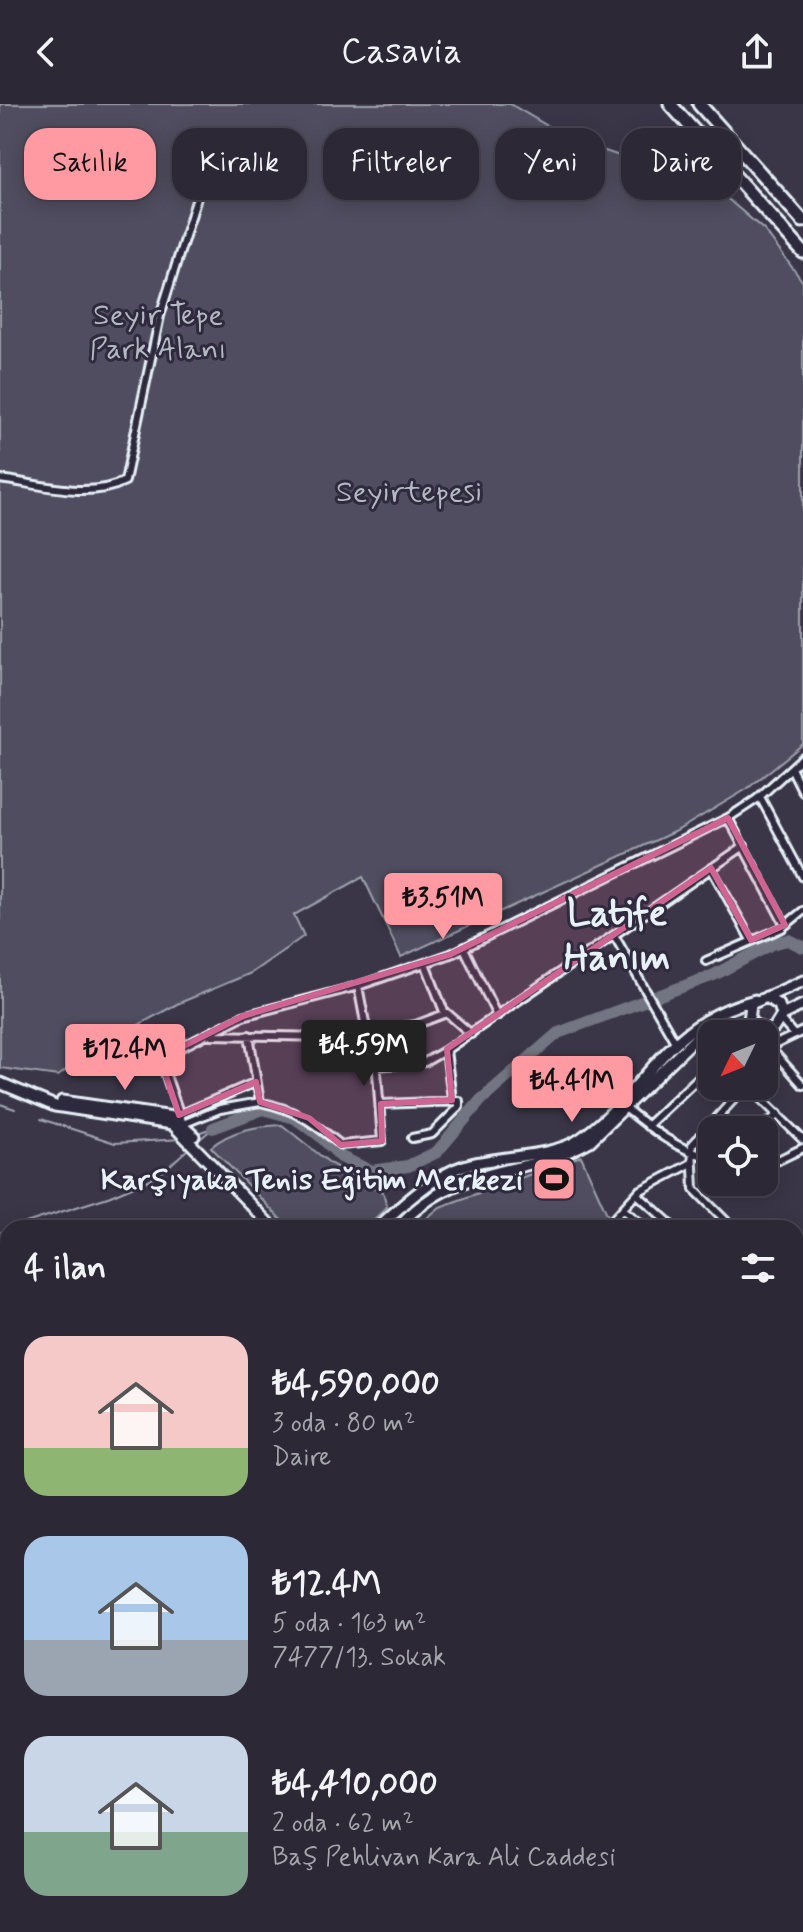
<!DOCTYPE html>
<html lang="tr">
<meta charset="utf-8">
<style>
:root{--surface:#2c2836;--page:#34303e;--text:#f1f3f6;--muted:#a6a6ad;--line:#484451;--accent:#ff9aa2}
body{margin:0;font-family:Mynerve,sans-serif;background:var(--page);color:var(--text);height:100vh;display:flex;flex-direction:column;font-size:30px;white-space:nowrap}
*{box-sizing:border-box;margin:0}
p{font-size:26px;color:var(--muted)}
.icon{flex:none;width:44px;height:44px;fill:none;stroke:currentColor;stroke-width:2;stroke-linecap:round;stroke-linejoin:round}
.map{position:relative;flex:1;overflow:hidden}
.side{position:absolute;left:0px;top:1116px;width:804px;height:712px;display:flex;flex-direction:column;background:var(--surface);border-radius:24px 24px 0 0;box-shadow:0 4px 20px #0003,0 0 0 2px var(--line)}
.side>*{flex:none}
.hud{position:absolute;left:24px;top:24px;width:756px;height:72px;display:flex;gap:16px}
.needle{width:52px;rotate:227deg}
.controls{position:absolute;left:698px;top:916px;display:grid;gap:16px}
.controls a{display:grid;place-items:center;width:80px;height:80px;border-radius:16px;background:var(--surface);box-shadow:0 4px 20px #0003,0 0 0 2px var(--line);font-size:40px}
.price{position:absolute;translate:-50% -68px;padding:0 18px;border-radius:8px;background:var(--accent);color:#111;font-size:26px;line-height:52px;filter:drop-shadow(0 2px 4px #0008)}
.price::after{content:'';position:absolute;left:50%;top:48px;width:24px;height:18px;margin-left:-12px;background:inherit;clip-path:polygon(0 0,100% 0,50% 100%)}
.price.current{background:#222;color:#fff}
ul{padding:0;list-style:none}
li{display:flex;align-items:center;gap:24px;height:200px;padding:0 24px}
li span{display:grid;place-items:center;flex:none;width:224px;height:160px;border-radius:24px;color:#555}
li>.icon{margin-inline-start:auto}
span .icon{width:96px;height:96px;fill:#fffc;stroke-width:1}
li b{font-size:34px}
h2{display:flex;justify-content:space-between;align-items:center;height:96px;padding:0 24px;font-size:34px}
.pill{padding:0 28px;border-radius:24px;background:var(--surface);box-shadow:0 4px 20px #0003,0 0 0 2px var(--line);font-size:28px;line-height:72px}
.pill.current{background:var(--accent);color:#111}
header{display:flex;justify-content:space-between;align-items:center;height:104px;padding:0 24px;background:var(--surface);font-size:36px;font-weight:600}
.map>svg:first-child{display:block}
</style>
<header><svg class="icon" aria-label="back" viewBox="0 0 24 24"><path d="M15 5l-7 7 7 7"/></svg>Casavia<svg class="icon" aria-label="share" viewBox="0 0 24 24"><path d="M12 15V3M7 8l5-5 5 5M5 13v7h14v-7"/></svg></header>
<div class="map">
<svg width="803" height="1828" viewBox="0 0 803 1828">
<rect width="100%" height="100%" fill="#3a3648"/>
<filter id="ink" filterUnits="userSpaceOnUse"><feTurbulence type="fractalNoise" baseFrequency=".0125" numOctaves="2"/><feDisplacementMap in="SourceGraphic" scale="16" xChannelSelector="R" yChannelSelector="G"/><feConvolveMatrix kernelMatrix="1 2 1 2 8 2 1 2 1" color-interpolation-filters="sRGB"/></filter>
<g filter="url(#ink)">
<path fill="#504e5f" stroke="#9ca0ac" stroke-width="2" d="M0,0h510l60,35 146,50 48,41 39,52v462l-56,45 -69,41 -277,127 -38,-80 -69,38 10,21 -53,37 -74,31 -77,42 -42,30 -58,-8z
M282,1021l49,39 52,28 4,15 -22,21h-76l-78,-81c20,-17 46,-21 71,-22z
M581,1052l27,60 -12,12h-181l25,-21z
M344,1820h170l8,8h-173z"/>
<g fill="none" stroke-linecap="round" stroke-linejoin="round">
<path stroke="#a2a6b1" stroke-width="2" d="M0,1000l15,5
M41,1015l74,24 67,-4
M195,1030l17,-6
M194,1040l19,-16
M10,1124l98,-31 50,-21 31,-28
M0,1129l8,-4"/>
<path stroke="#737482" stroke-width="12" d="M213,1024l50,-19 32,9 24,17 22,22 30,14 37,-5 29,-14 44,-52 77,-67 156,-58 58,-31 16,-4 15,7"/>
<g stroke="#e8f1f8" stroke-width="12">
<path id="street" d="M0,375c38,5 89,21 125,2l35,-165 39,-125 -1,-15 10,-8 3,14 -12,9
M791,664l12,24
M760,693l43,80
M728,714l57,107
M711,764l40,72
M614,831l61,107
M464,844l33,68
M706,857l76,-33 21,-17
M425,859l20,51
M358,882l9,47
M781,916l13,15
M209,931l122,2 84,-12 32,-12 24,21
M249,931l11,67 -40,7 -37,15 -23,-66 83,-42 115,-30 93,-32 277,-136 29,-19 46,-42
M764,937l39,44
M770,943l33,-16
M446,946l6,50
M377,962l48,-4 21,-12 298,-204
M748,982l55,54
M260,998c37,8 51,19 81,43l41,-4 -8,-109
M381,1000l78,-3v6l-27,27 -20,4
M624,1003c27,22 54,44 88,51
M179,1011l77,-33
M647,1022l65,-61
M761,1026l17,-16
M764,1063l39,-19
M637,1090l38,34
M623,1105l23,19
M605,1124l34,-37 51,-27
M733,1124l-39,-39 -2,-44 54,-59
M796,1181l7,6
M796,1368l7,-1
M0,1375l5,16 -5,14
M796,1408l7,-1
M0,1423l8,-20
M796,1447l7,-1
M796,1486h7
M0,1539l8,4
M796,1539l7,4
M796,1607l7,3
M796,1764l7,-19
M533,1820l9,8
M644,1820l9,8
M120,1828l6,-8
M590,1828l8,-8
M769,1828l5,-8"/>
</g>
<g stroke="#e8f1f8" stroke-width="15">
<path id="secondary" d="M766,893l13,8 3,10 -8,13 -9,3 -16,-10 2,-17 52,-23
M782,911l21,-10
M0,979l55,23 117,18 101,104
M62,997l111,16 21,19
M377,1124c24,-22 58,-54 90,-63 30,-9 88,-8 113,-26 67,-47 84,-116 175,-139
M397,1124c59,-67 124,-48 193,-87l113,-110 23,-8 27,3
M0,1363l8,-7
M622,1820l6,8
M633,1820l7,8"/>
</g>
<g stroke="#e8f1f8" stroke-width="17">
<path id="highway" d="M670,0l133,148
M699,0l104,117"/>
</g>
<use href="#street" stroke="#2f2a3d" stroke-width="6"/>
<use href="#secondary" stroke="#2f2a3d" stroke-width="9"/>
<use href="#highway" stroke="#2f2a3d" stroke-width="11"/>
</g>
</g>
<path fill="#cf6492" fill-opacity="0.2" stroke="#cf6492" stroke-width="6" stroke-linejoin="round" d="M728,714l57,107 -34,15 -40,-72 -264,181 5,51 -71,4 1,37 -41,4 -32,-27 -49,-16 -4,-20 -77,33 -19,-57 83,-42 208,-62z"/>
<defs>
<g id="stadium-square" transform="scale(2.3)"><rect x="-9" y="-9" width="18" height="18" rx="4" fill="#ff9aa2" stroke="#2f2a3d"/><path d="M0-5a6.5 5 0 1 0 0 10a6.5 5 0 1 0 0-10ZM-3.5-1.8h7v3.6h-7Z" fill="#111"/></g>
</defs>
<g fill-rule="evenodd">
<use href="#stadium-square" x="554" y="1075"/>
</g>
<g text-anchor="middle" stroke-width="6" stroke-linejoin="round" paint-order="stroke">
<g font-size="30" fill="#b3b8c2" stroke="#2f2a3d">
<text x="158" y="220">Seyir Tepe<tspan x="158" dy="34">Park Alanı</tspan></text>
<text x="409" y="397">Seyirtepesi</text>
</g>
<g font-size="30" font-weight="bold" fill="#e8f1f8" stroke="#2f2a3d" text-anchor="end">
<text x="523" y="1085">Karşıyaka Tenis Eğitim Merkezi</text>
</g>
<g font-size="38" font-weight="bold" fill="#e8f1f8" stroke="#2f2a3d">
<text x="617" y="821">Latife<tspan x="617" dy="44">Hanım</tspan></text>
</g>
</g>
</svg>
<div class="controls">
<a><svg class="needle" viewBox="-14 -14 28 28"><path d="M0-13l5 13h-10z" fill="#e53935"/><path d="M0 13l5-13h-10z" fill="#a6a6ad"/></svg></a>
<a><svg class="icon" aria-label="locate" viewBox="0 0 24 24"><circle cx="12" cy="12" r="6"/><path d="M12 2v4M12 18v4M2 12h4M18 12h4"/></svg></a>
</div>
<b class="price" style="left:443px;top:837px">₺3.51M</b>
<b class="price current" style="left:364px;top:984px">₺4.59M</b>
<b class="price" style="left:125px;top:988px">₺12.4M</b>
<b class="price" style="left:572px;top:1020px">₺4.41M</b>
<div class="hud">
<a class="pill current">Satılık</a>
<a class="pill">Kiralık</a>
<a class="pill">Filtreler</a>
<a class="pill">Yeni</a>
<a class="pill">Daire</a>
</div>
<section class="side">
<h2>4 ilan<svg class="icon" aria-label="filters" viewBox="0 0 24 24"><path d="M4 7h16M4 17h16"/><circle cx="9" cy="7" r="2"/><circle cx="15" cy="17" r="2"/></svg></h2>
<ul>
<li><span style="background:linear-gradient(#f6c9c9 70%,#8fb573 0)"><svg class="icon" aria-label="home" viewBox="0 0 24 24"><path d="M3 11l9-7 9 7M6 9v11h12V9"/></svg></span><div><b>₺4,590,000</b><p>3 oda · 80 m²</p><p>Daire</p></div></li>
<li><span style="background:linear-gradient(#a9c7e8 65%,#9aa5b1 0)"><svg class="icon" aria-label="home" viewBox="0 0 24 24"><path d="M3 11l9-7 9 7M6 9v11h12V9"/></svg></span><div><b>₺12.4M</b><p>5 oda · 163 m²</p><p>7477/13. Sokak</p></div></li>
<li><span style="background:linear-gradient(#c9d6e8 60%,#7fa58c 0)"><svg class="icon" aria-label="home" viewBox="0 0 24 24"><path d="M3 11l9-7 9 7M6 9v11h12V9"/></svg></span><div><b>₺4,410,000</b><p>2 oda · 62 m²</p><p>Baş Pehlivan Kara Ali Caddesi</p></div></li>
</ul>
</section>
</div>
